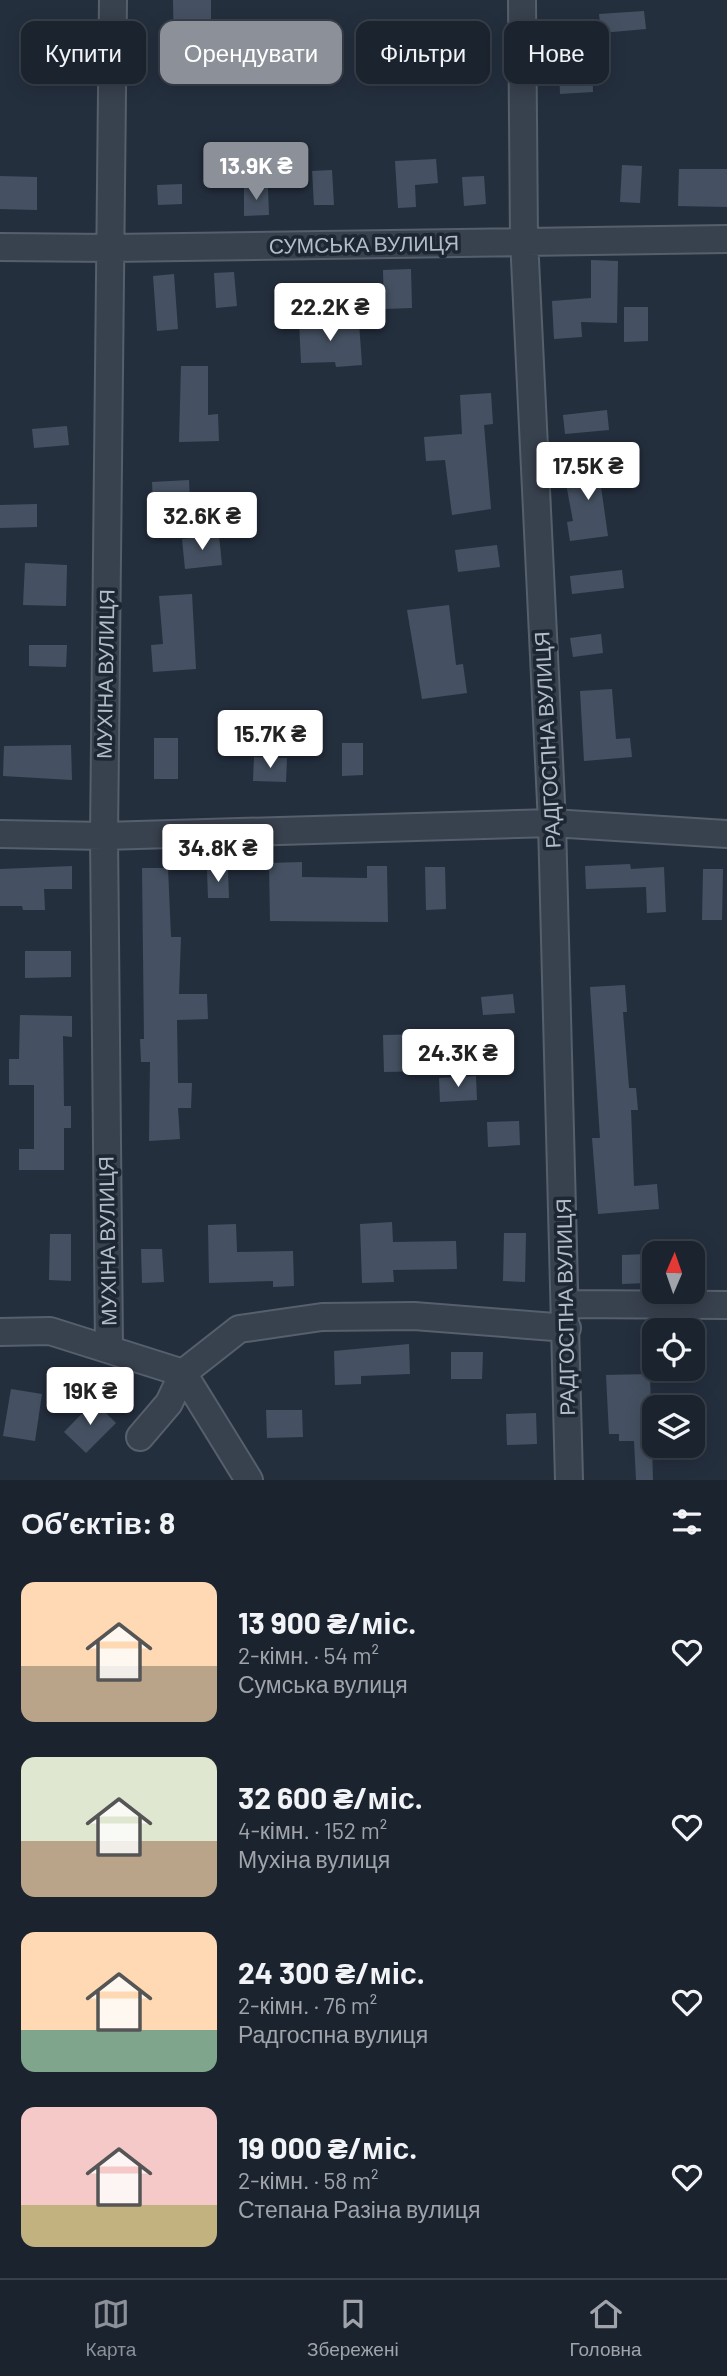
<!DOCTYPE html>
<html lang="uk">
<meta charset="utf-8">
<style>
:root{--surface:#1b232e;--page:#242b36;--text:#f1f3f6;--muted:#a0a4aa;--line:#39404a;--accent:#8c9099}
body{margin:0;font-family:Barlow,sans-serif;background:var(--page);color:var(--text);height:100vh;display:flex;flex-direction:column;font-size:26px;white-space:nowrap}
*{box-sizing:border-box;margin:0}
p{font-size:23px;color:var(--muted)}
.icon{flex:none;width:38px;height:38px;fill:none;stroke:currentColor;stroke-width:2;stroke-linecap:round;stroke-linejoin:round}
.map{position:relative;height:1480px;overflow:hidden}
.side{display:flex;flex-direction:column;background:var(--surface);flex:1}
.side>*{flex:none}
.top-card{position:absolute;left:21px;top:21px;width:686px;height:63px;display:flex;gap:14px}
.needle{width:46px;rotate:2deg}
.tools{position:absolute;left:642px;top:1241px;display:grid;gap:14px}
.tools a{display:grid;place-items:center;width:63px;height:63px;border-radius:14px;background:var(--surface);box-shadow:0 4px 18px #0003,0 0 0 2px var(--line);font-size:35px}
.price{position:absolute;translate:-50% -60px;padding:0 16px;border-radius:7px;background:#fff;color:#222;font-size:23px;line-height:46px;filter:drop-shadow(0 2px 4px #0008)}
.price::after{content:'';position:absolute;left:50%;top:42px;width:21px;height:16px;margin-left:-10px;background:inherit;clip-path:polygon(0 0,100% 0,50% 100%)}
.price.current{background:var(--accent);color:#fff}
ul{padding:0;list-style:none}
li{display:flex;align-items:center;gap:21px;height:175px;padding:0 21px}
li span{display:grid;place-items:center;flex:none;width:196px;height:140px;border-radius:14px;color:#555}
li>.icon{margin-inline-start:auto}
span .icon{width:84px;height:84px;fill:#fffc;stroke-width:1}
li b{font-size:30px}
h2{display:flex;justify-content:space-between;align-items:center;height:84px;padding:0 21px;font-size:30px}
.pill{padding:0 24px;border-radius:14px;background:var(--surface);box-shadow:0 4px 18px #0003,0 0 0 2px var(--line);font-size:24px;line-height:63px}
.pill.current{background:var(--accent);color:#fff}
.dock{display:flex;justify-content:space-around;align-items:center;height:98px;border-top:2px solid var(--line);background:var(--surface);font-size:19px;color:var(--muted)}
.dock a{display:grid;justify-items:center;gap:4px}
.dock .current{color:var(--accent)}
.map>svg:first-child{display:block}
</style>
<div class="map">
<svg width="727" height="1480" viewBox="0 0 727 1480">
<rect width="100%" height="100%" fill="#242f3e"/>
<path fill="#455162" d="M173,0h38v56l-37,-1z
M644,11l2,18 -45,4 -2,-19z
M69,31l2,25 -39,3 -2,-24z
M592,46l1,46 -33,2 -2,-46z
M397,61l46,1v20l-46,-1z
M436,159l2,24 -23,2 1,22 -18,1 -3,-47z
M622,165l20,1 -2,37 -20,-1z
M679,169h48v38l-49,-1z
M332,170l2,35h-20l-2,-34z
M0,176l37,1v33l-37,-1z
M484,176l2,28 -22,2 -2,-29z
M182,184v20l-24,1 -1,-20z
M244,188h24l1,27 -25,1z
M591,260l27,1 -1,62 -36,-1 1,15 -28,2 -2,-38 39,-3z
M411,269l1,39 -28,1 -1,-39z
M234,272l3,34 -21,2 -2,-35z
M174,274l4,55 -21,2 -4,-55z
M624,307h24v34l-24,1z
M325,320l1,5 33,-3 3,43 -26,2 -1,-5 -34,1 -2,-42z
M181,366h27v49l10,-1 1,27 -40,1z
M491,393l2,31 -9,1 7,84 -39,6 -7,-55 -19,1 -2,-24 38,-3 -2,-39z
M607,410l2,20 -44,4 -2,-19z
M67,426l2,19 -35,3 -2,-19z
M609,465l3,20 -11,2 7,49 -38,5 -3,-19 6,-1 -9,-48z
M189,480l1,21 -37,2 -1,-21z
M37,504v23l-37,1v-23z
M219,535l3,30 -37,4 -3,-30z
M497,545l3,22 -42,5 -3,-22z
M25,563l42,2 -1,41 -43,-1z
M622,570l2,18 -52,6 -2,-18z
M192,594l4,75 -43,3 -2,-27 12,-1 -4,-48z
M449,605l7,60 7,-1 4,29 -45,6 -15,-89z
M601,634l2,19 -30,4 -3,-19z
M29,645h38l-1,22 -37,-1z
M612,689l4,50 14,-1 2,19 -48,4 -4,-70z
M154,738h24v41h-24z
M342,743h21v32l-21,1z
M71,745l1,35 -69,-4 1,-30z
M254,757l33,1 -1,24 -33,-1z
M302,862v15l65,1v-12h20l1,56 -118,-1 -1,-58z
M630,864l1,5 33,-2 2,45 -19,1 -1,-26 -60,2 -1,-23z
M72,866v23h-28l1,21h-22l-1,-4h-22v-37z
M425,867h20l1,42 -20,1z
M142,868h26l3,69h10l-2,57h28l1,25 -31,1 1,63h14l-1,25h-13l2,31 -31,2 1,-79h-9l-1,-23h4z
M703,869h20l-1,51h-20z
M207,870h21l1,28h-21z
M25,951h46v26l-46,1z
M625,985l2,27h-4l6,76h7l2,22h-7l3,76 23,-2 2,25 -61,5 -6,-76h8l-10,-151z
M513,994l2,19 -32,2 -2,-18z
M20,1015l52,1v21l-9,-1 1,70h7v22h-7v42h-45v-21h15v-64h-25v-26h10z
M429,1034l1,37 -46,1 -1,-37z
M476,1076l1,24 -37,2 -1,-24z
M519,1121l1,24 -32,2 -1,-25z
M392,1222l1,20 63,-1 1,28 -64,1 1,12 -32,1 -2,-59z
M236,1224l1,28 56,-1 1,35 -21,1v-6l-64,2 -1,-58z
M504,1233h22l-1,49 -22,-1z
M50,1234h21v47l-22,-1z
M141,1249h21l2,33 -22,1z
M647,1254l1,29 -26,1v-29z
M409,1344l1,30 -49,2v8l-26,1 -1,-34z
M451,1352h32l-1,27h-31z
M650,1374l3,106h-17l-2,-39h-15v-7h-10l-3,-59z
M11,1389l31,5 -7,47 -32,-5z
M94,1401l22,22 -30,30 -22,-21z
M266,1410h36l1,27 -36,1z
M536,1413l1,31 -30,1 -1,-31z"/>
<g fill="none" stroke-linecap="round" stroke-linejoin="round">
<g stroke="#565f6c" stroke-width="30">
<path id="street" d="M522,0l2,239 28,584 17,657
M0,247l111,1 616,-9
M0,834l104,2 448,-13 175,11
M566,1304l161,1
M0,1332l50,-1 133,42 66,107
M109,1348l-5,-512 9,-836
M140,1437l29,-34 14,-30 56,-44 83,-12 92,-1 153,12"/>
</g>
<use href="#street" stroke="#38414e" stroke-width="26"/>
</g>
<g text-anchor="middle" stroke-width="7" stroke-linejoin="round" paint-order="stroke">
<g font-size="21" fill="#b4bcc9" stroke="#1d2633">
<text transform="translate(364 245) rotate(-1)" y="7">СУМСЬКА ВУЛИЦЯ</text>
<text transform="translate(106 674) rotate(-89)" y="7">МУХІНА ВУЛИЦЯ</text>
<text transform="translate(548 740) rotate(-93)" y="7">РАДГОСПНА ВУЛИЦЯ</text>
<text transform="translate(108 1241) rotate(-91)" y="7">МУХІНА ВУЛИЦЯ</text>
<text transform="translate(566 1307) rotate(-91)" y="7">РАДГОСПНА ВУЛИЦЯ</text>
</g>
</g>
</svg>
<div class="tools">
<a><svg class="needle" viewBox="-14 -14 28 28"><path d="M0-13l5 13h-10z" fill="#e53935"/><path d="M0 13l5-13h-10z" fill="#a0a4aa"/></svg></a>
<a><svg class="icon" aria-label="locate" viewBox="0 0 24 24"><circle cx="12" cy="12" r="6"/><path d="M12 2v4M12 18v4M2 12h4M18 12h4"/></svg></a>
<a><svg class="icon" aria-label="layers" viewBox="0 0 24 24"><path d="M12 4l9 5-9 5-9-5zM3 14l9 5 9-5"/></svg></a>
</div>
<b class="price current" style="left:256px;top:202px">13.9K ₴</b>
<b class="price" style="left:330px;top:343px">22.2K ₴</b>
<b class="price" style="left:588px;top:502px">17.5K ₴</b>
<b class="price" style="left:202px;top:552px">32.6K ₴</b>
<b class="price" style="left:270px;top:770px">15.7K ₴</b>
<b class="price" style="left:218px;top:884px">34.8K ₴</b>
<b class="price" style="left:458px;top:1089px">24.3K ₴</b>
<b class="price" style="left:90px;top:1427px">19K ₴</b>
<div class="top-card">
<a class="pill">Купити</a>
<a class="pill current">Орендувати</a>
<a class="pill">Фільтри</a>
<a class="pill">Нове</a>
</div>
</div>
<section class="side">
<h2>Об’єктів: 8<svg class="icon" aria-label="filters" viewBox="0 0 24 24"><path d="M4 7h16M4 17h16"/><circle cx="9" cy="7" r="2"/><circle cx="15" cy="17" r="2"/></svg></h2>
<ul>
<li><span style="background:linear-gradient(#ffd9b3 60%,#b9a48a 0)"><svg class="icon" aria-label="home" viewBox="0 0 24 24"><path d="M3 11l9-7 9 7M6 9v11h12V9"/></svg></span><div><b>13 900 ₴/міс.</b><p>2-кімн. · 54 m²</p><p>Сумська вулиця</p></div><svg class="icon" aria-label="heart" viewBox="0 0 24 24"><path d="M12 20l-8-8c-3-5 5-10 8-4 3-6 11-1 8 4z"/></svg></li>
<li><span style="background:linear-gradient(#dfe7d0 60%,#b9a48a 0)"><svg class="icon" aria-label="home" viewBox="0 0 24 24"><path d="M3 11l9-7 9 7M6 9v11h12V9"/></svg></span><div><b>32 600 ₴/міс.</b><p>4-кімн. · 152 m²</p><p>Мухіна вулиця</p></div><svg class="icon" aria-label="heart" viewBox="0 0 24 24"><path d="M12 20l-8-8c-3-5 5-10 8-4 3-6 11-1 8 4z"/></svg></li>
<li><span style="background:linear-gradient(#ffd9b3 70%,#7fa58c 0)"><svg class="icon" aria-label="home" viewBox="0 0 24 24"><path d="M3 11l9-7 9 7M6 9v11h12V9"/></svg></span><div><b>24 300 ₴/міс.</b><p>2-кімн. · 76 m²</p><p>Радгоспна вулиця</p></div><svg class="icon" aria-label="heart" viewBox="0 0 24 24"><path d="M12 20l-8-8c-3-5 5-10 8-4 3-6 11-1 8 4z"/></svg></li>
<li><span style="background:linear-gradient(#f6c9c9 70%,#c2b280 0)"><svg class="icon" aria-label="home" viewBox="0 0 24 24"><path d="M3 11l9-7 9 7M6 9v11h12V9"/></svg></span><div><b>19 000 ₴/міс.</b><p>2-кімн. · 58 m²</p><p>Степана Разіна вулиця</p></div><svg class="icon" aria-label="heart" viewBox="0 0 24 24"><path d="M12 20l-8-8c-3-5 5-10 8-4 3-6 11-1 8 4z"/></svg></li>
</ul>
</section>
<nav class="dock">
<a class="current"><svg class="icon" aria-label="map" viewBox="0 0 24 24"><path d="M3 6l6-2 6 2 6-2v14l-6 2-6-2-6 2zM9 4v14M15 6v14"/></svg>Карта</a>
<a><svg class="icon" aria-label="saved" viewBox="0 0 24 24"><path d="M7 4h10v16l-5-4-5 4z"/></svg>Збережені</a>
<a><svg class="icon" aria-label="home" viewBox="0 0 24 24"><path d="M3 11l9-7 9 7M6 9v11h12V9"/></svg>Головна</a>
</nav>
